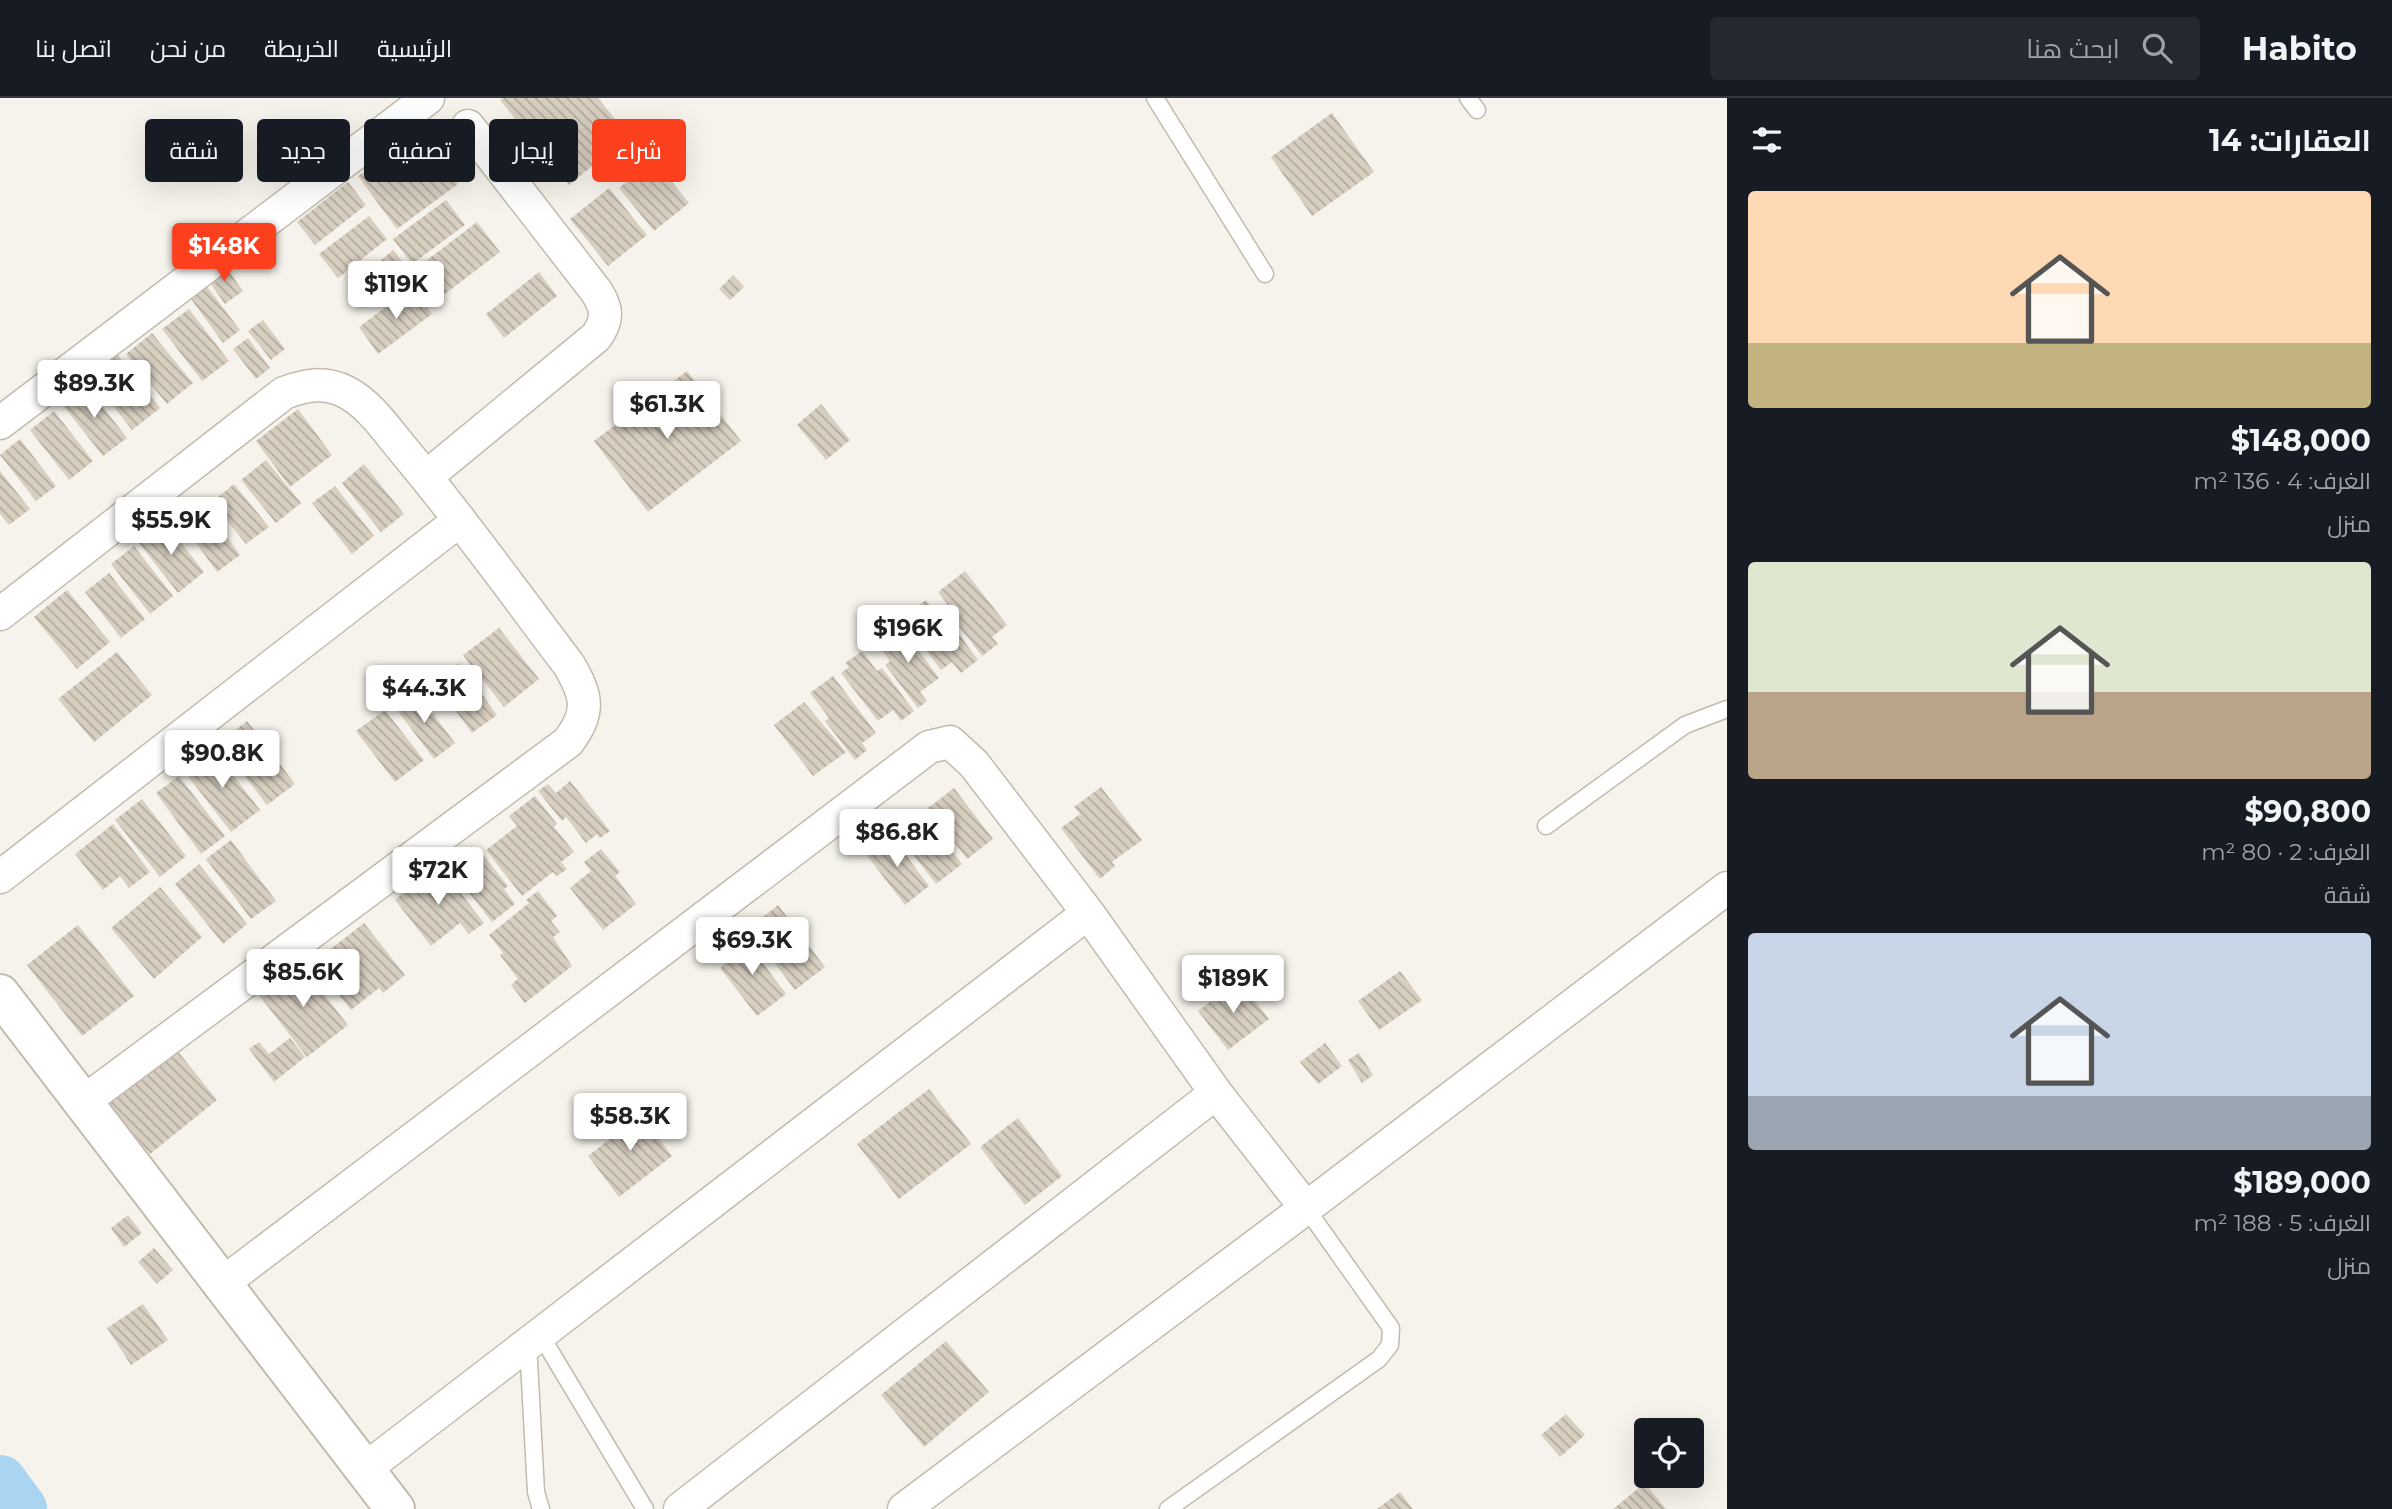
<!DOCTYPE html>
<html lang="ar">
<meta charset="utf-8">
<style>
:root{--surface:#171b24;--page:#242831;--text:#f1f3f6;--muted:#9ea1a6;--line:#363941;--accent:#fc3f1d}
body{margin:0;font-family:Montserrat,Cairo,sans-serif;background:var(--page);color:var(--text);direction:rtl;height:100vh;display:flex;flex-direction:column;font-size:26px;white-space:nowrap}
*{box-sizing:border-box;margin:0}
p{font-size:23px;color:var(--muted)}
.icon{flex:none;width:38px;height:38px;fill:none;stroke:currentColor;stroke-width:2;stroke-linecap:round;stroke-linejoin:round}
.map{position:relative;flex:1;overflow:hidden;direction:ltr}
.drawer{display:flex;flex-direction:column;background:var(--surface);width:665px}
.drawer>*{flex:none}
.top-card{position:absolute;left:21px;top:21px;width:665px;height:63px;direction:rtl;display:flex;gap:14px}
.buttons{position:absolute;left:1634px;top:1320px;display:grid;gap:14px}
.buttons a{display:grid;place-items:center;width:70px;height:70px;border-radius:7px;background:var(--surface);box-shadow:0 7px 28px #0002;font-size:35px}
.price{position:absolute;translate:-50% -60px;padding:0 16px;border-radius:7px;background:#fff;color:#222;font-size:23px;line-height:46px;filter:drop-shadow(0 2px 4px #0008)}
.price::after{content:'';position:absolute;left:50%;top:42px;width:21px;height:16px;margin-left:-10px;background:inherit;clip-path:polygon(0 0,100% 0,50% 100%)}
.price.on{background:var(--accent);color:#fff}
ul{padding:0;list-style:none}
li{display:grid;align-content:center;gap:14px;height:371px;padding:0 21px}
li span{display:grid;place-items:center;height:217px;border-radius:7px;color:#555}
li>.icon{margin-inline-start:auto}
span .icon{width:126px;height:126px;fill:#fffc;stroke-width:1}
li b{font-size:30px}
h2{display:flex;justify-content:space-between;align-items:center;height:84px;padding:0 21px;font-size:30px}
.pill{padding:0 24px;border-radius:7px;background:var(--surface);box-shadow:0 7px 28px #0002;font-size:24px;line-height:63px}
.pill.on{background:var(--accent);color:#fff}
header{display:flex;align-items:center;gap:42px;box-sizing:border-box;height:98px;padding:0 35px;background:var(--surface);border-bottom:2px solid var(--line)}
header strong{font-size:33px}
nav{display:flex;gap:38px;margin-inline-start:auto;font-size:24px}
.search{width:490px;height:63px;background:var(--page);display:flex;align-items:center;gap:18px;box-sizing:border-box;padding:0 24px;border-radius:7px;color:var(--muted);font-size:26px}
main{display:flex;flex:1;min-height:0}
.map>svg:first-child{display:block}
</style>
<header>
<strong>Habito</strong>
<div class="search"><svg class="icon" aria-label="search" viewBox="0 0 24 24"><circle cx="10" cy="10" r="6"/><path d="M15 15l6 6"/></svg>ابحث هنا</div>
<nav><a>الرئيسية</a><a>الخريطة</a><a>من نحن</a><a>اتصل بنا</a></nav>
</header>
<main>
<section class="drawer">
<h2>العقارات: 14<svg class="icon" aria-label="filters" viewBox="0 0 24 24"><path d="M4 7h16M4 17h16"/><circle cx="9" cy="7" r="2"/><circle cx="15" cy="17" r="2"/></svg></h2>
<ul>
<li><span style="background:linear-gradient(#ffd9b3 70%,#c2b280 0)"><svg class="icon" aria-label="home" viewBox="0 0 24 24"><path d="M3 11l9-7 9 7M6 9v11h12V9"/></svg></span><div><b>$148,000</b><p>الغرف: 4 · 136 m²</p><p>منزل</p></div></li>
<li><span style="background:linear-gradient(#dfe7d0 60%,#b9a48a 0)"><svg class="icon" aria-label="home" viewBox="0 0 24 24"><path d="M3 11l9-7 9 7M6 9v11h12V9"/></svg></span><div><b>$90,800</b><p>الغرف: 2 · 80 m²</p><p>شقة</p></div></li>
<li><span style="background:linear-gradient(#c9d6e8 75%,#9aa5b1 0)"><svg class="icon" aria-label="home" viewBox="0 0 24 24"><path d="M3 11l9-7 9 7M6 9v11h12V9"/></svg></span><div><b>$189,000</b><p>الغرف: 5 · 188 m²</p><p>منزل</p></div></li>
</ul>
</section>
<div class="map">
<svg width="1727" height="1411" viewBox="0 0 1727 1411">
<defs>
<pattern id="building-back-hatch" width="6" height="6" patternUnits="userSpaceOnUse" patternTransform="scale(1.75)"><rect width="6" height="6" fill="#d8cfc1"/><path d="M-1 5l2 2M0 0l6 6M5-1l2 2" fill="none" stroke="#b1aa9e"/></pattern>
</defs>
<rect width="100%" height="100%" fill="#f6f3ec"/>
<g fill="none" stroke-linecap="round" stroke-linejoin="round">
<path stroke="#a9d4f2" stroke-width="54" d="M0,1384l20,27"/>
</g>
<path fill="url(#building-back-hatch)" d="M503,0h95l31,38 -60,49 -69,-85z
M1332,15l42,59 -62,44 -41,-59z
M420,34l38,52 -61,45 -39,-53z
M654,62l35,43 -35,28 -35,-43z
M348,84l18,23 -51,40 -18,-23z
M609,90l38,47 -39,31 -38,-47z
M446,102l19,25 -53,39 -19,-25z
M369,118l18,23 -49,39 -19,-24z
M477,124l23,30 -63,48 -23,-30z
M393,152l17,21 -44,37 -17,-20z
M223,165l20,28 -18,13 -20,-28z
M539,174l18,24 -53,42 -18,-24z
M733,177l11,12 -14,13 -11,-11z
M205,186l35,46 -17,13 -34,-47z
M413,189l19,27 -54,40 -19,-27z
M189,211l40,52 -27,20 -40,-52z
M263,222l22,29 -14,11 -23,-29z
M152,235l41,50 -26,21 -41,-50z
M248,240l22,30 -14,11 -23,-30z
M117,256l43,54 -28,22 -43,-55z
M687,273l54,70 -93,71 -54,-71z
M85,286l42,54 -24,18 -42,-53z
M821,306l29,36 -24,20 -29,-35z
M298,311l34,46 -42,32 -34,-46z
M54,313l39,50 -24,19 -39,-50z
M20,341l36,47 -20,15 -36,-46z
M266,362l35,43 -25,20 -35,-43z
M364,366l40,50 -23,18 -39,-49z
M0,373l30,38 -21,16 -9,-11z
M234,386l35,43 -23,17 -34,-42z
M335,388l39,50 -22,18 -40,-51z
M205,408l35,49 -23,17 -35,-49z
M164,423l40,51 -26,21 -40,-51z
M134,448l39,50 -23,18 -39,-50z
M965,473l42,54 -15,12 6,7 -16,12 -33,-42 4,-2 -15,-20z
M109,475l36,46 -24,19 -36,-46z
M67,492l43,52 -33,27 -43,-52z
M926,502l22,29 5,-3 25,34 -17,13 -9,-11 -11,8 -39,-52z
M897,524l42,56 -19,14 7,9 -9,7 -33,-43 5,-4 -13,-17 18,-14 -3,-5z
M499,530l40,51 -35,28 -41,-52z
M862,553l15,20 5,-3 32,43 -13,10 -8,-11 -15,11 -37,-48 8,-6 -4,-4z
M117,554l35,43 -58,47 -36,-43z
M459,565l38,52 -25,18 -38,-52z
M833,578l43,57 -14,10 5,7 -12,10 -30,-39 4,-3 -19,-25z
M415,592l40,53 -21,16 -40,-53z
M804,604l42,50 -33,24 -39,-51z
M385,612l39,50 -29,22 -39,-51z
M247,623l48,63 -28,21 -48,-62z
M213,651l47,61 -29,22 -47,-61z
M179,678l46,60 -24,18 -45,-61z
M570,683l40,50 -10,7 -3,-4 -11,9 -20,-26 -4,4 -24,-30 10,-7 8,9z
M1101,689l41,53 -30,22 3,4 -15,13 -39,-51 19,-14 -6,-7z
M954,690l39,51 -26,20 -39,-51z
M535,698l22,28 -3,3 20,25 -13,10 6,7 -10,7 -4,-4 -31,24 -36,-46 31,-24 -8,-10z
M142,701l44,57 -26,21 -45,-57z
M920,712l42,54 -26,20 -42,-54z
M113,726l37,48 -21,16 -9,-12 -17,14 -28,-36z
M890,736l39,52 -24,19 -40,-52z
M231,742l45,61 -25,18 -45,-60z
M601,751l19,23 -5,4 21,28 -33,26 -33,-42 21,-17 -7,-9z
M484,758l24,30 -4,3 11,15 -23,18 -35,-45z
M199,766l48,60 -24,20 -48,-60z
M439,767l45,58 -15,11 -9,-11 -29,23 -36,-46z
M160,789l42,50 -48,42 -43,-51z
M538,793l19,25 -6,5 9,11 -7,5 19,29 -47,37 -14,-18 7,-6 -18,-24 3,-2 -14,-18 40,-32 -3,-3z
M778,807l47,62 -30,23 -40,-53 14,-10 -7,-9z
M364,825l41,52 -22,18 -4,-5 -28,22 -38,-47z
M78,827l56,71 -52,40 -55,-71z
M741,836l45,60 -29,22 -37,-48 17,-14 -8,-11z
M299,864l49,63 -41,32 -49,-63z
M1400,873l22,29 -43,30 -21,-29z
M1239,882l30,39 -41,31 -30,-39z
M290,940l15,19 -31,25 -25,-33 10,-7 10,12z
M1325,945l17,23 -24,18 -18,-22z
M172,946l45,56 -67,54 -46,-56z
M1359,955l14,22 -11,8 -14,-23z
M929,991l42,55 -72,55 -42,-55z
M633,1007l39,51 -53,41 -31,-41 36,-28 -8,-10z
M1018,1020l44,58 -37,29 -45,-58z
M128,1117l14,18 -18,14 -13,-19z
M154,1150l19,22 -16,14 -19,-22z
M143,1206l25,36 -37,25 -24,-37z
M946,1243l43,51 -65,55 -43,-52z
M1566,1316l19,21 -25,22 -19,-22z
M1645,1385l21,26h-53z
M1400,1394l13,17h-36z"/>
<g fill="none" stroke-linecap="round" stroke-linejoin="round">
<g stroke="#c2bbae" stroke-width="19">
<path id="service" d="M1155,0l110,176
M1468,0l9,12
M1546,728l139,-101 42,-16
M540,1236l105,175
M528,1245l8,149 5,17
M1168,1411l211,-150 11,-14 1,-17 -85,-120"/>
</g>
<g stroke="#c2bbae" stroke-width="35">
<path id="minor" d="M0,325l428,-325
M426,379l170,-140c12,-17 12,-28 0,-46l-128,-165
M0,516l284,-221c21,-8 40,-12 62,-1 25,13 42,40 60,61 57,68 109,141 163,212 18,31 22,47 -1,77l-485,360
M0,779l460,-357
M223,1185l706,-536 21,-5 24,22 114,149 128,180 90,115
M365,1371l723,-556
M680,1411l536,-416
M904,1411l402,-301 421,-320"/>
</g>
<g stroke="#c2bbae" stroke-width="42">
<path id="tertiary" d="M0,896l395,515"/>
</g>
<use href="#service" stroke="#fff" stroke-width="16"/>
<use href="#minor" stroke="#fff" stroke-width="32"/>
<use href="#tertiary" stroke="#fff" stroke-width="38"/>
</g>
</svg>
<div class="buttons">
<a><svg class="icon" aria-label="locate" viewBox="0 0 24 24"><circle cx="12" cy="12" r="6"/><path d="M12 2v4M12 18v4M2 12h4M18 12h4"/></svg></a>
</div>
<b class="price on" style="left:224px;top:185px">$148K</b>
<b class="price" style="left:396px;top:223px">$119K</b>
<b class="price" style="left:94px;top:322px">$89.3K</b>
<b class="price" style="left:667px;top:343px">$61.3K</b>
<b class="price" style="left:171px;top:459px">$55.9K</b>
<b class="price" style="left:908px;top:567px">$196K</b>
<b class="price" style="left:424px;top:627px">$44.3K</b>
<b class="price" style="left:222px;top:692px">$90.8K</b>
<b class="price" style="left:897px;top:771px">$86.8K</b>
<b class="price" style="left:438px;top:809px">$72K</b>
<b class="price" style="left:752px;top:879px">$69.3K</b>
<b class="price" style="left:303px;top:911px">$85.6K</b>
<b class="price" style="left:1233px;top:917px">$189K</b>
<b class="price" style="left:630px;top:1055px">$58.3K</b>
<div class="top-card">
<a class="pill on">شراء</a>
<a class="pill">إيجار</a>
<a class="pill">تصفية</a>
<a class="pill">جديد</a>
<a class="pill">شقة</a>
</div>
</div>
</main>
